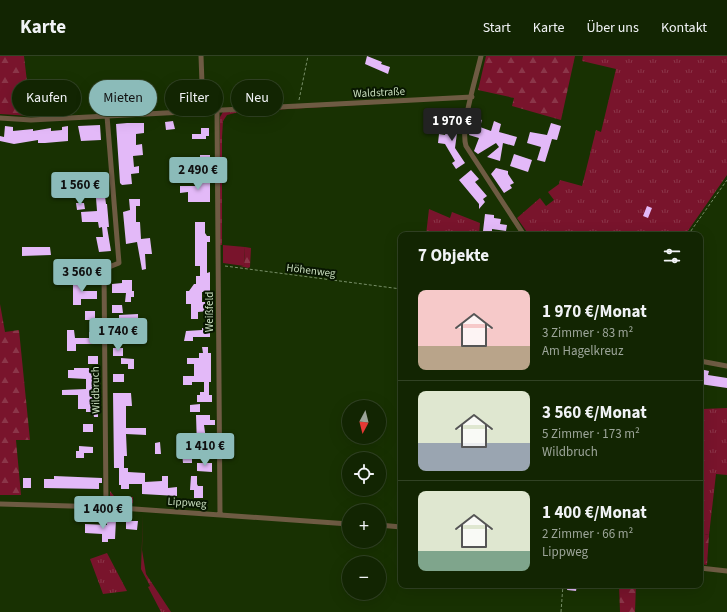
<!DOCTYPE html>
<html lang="de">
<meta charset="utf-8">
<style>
:root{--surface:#122502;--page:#1f3111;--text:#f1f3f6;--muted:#9ca599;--line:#314224;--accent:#8bbbb9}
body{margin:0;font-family:"Source Sans 3",sans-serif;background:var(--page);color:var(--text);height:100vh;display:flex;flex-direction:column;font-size:15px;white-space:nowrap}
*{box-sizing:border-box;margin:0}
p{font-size:13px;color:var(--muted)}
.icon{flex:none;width:22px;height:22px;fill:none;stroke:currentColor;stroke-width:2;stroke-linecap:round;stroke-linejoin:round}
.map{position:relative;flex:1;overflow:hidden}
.panel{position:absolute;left:398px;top:176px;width:305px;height:356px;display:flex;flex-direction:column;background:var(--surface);border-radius:8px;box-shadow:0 4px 16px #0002,0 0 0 1px var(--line)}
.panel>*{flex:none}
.hud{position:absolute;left:12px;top:24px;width:326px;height:36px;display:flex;gap:8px}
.needle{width:26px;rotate:187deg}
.fabs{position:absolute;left:342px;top:344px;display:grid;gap:8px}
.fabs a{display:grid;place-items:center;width:44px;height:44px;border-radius:50%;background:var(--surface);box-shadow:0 4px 16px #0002,0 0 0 1px var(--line);font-size:20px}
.price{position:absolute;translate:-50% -34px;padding:0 9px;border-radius:4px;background:var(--accent);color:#111;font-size:13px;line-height:26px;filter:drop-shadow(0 1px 2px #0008)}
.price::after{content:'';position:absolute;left:50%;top:24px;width:12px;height:9px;margin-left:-6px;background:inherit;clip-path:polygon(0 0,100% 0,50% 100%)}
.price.current{background:#222;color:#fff}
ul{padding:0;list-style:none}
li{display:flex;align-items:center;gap:12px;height:100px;padding:0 20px}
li+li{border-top:1px solid var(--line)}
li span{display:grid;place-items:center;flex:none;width:112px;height:80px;border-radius:8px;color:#555}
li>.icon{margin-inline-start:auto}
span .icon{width:48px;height:48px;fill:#fffc;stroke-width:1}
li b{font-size:17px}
h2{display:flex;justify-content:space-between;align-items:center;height:48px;padding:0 20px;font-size:17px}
.chip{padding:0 14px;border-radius:18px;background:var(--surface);box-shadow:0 4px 16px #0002,0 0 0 1px var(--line);font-size:14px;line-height:36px}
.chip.current{background:var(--accent);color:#111}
header{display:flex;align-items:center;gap:24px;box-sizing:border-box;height:56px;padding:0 20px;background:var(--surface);border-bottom:1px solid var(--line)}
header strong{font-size:19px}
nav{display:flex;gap:22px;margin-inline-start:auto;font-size:14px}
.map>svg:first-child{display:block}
</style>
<header>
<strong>Karte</strong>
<nav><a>Start</a><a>Karte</a><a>Über uns</a><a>Kontakt</a></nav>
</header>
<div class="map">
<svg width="727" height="556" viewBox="0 0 727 556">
<defs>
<pattern id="grass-tufts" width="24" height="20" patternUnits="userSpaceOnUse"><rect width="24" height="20" fill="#79142c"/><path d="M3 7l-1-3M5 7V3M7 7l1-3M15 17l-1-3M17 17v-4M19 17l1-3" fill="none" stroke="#8b3649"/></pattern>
<pattern id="forest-firs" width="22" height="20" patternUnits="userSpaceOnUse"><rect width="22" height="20" fill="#79142c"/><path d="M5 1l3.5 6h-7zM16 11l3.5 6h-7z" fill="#8b3649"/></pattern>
</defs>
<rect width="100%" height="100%" fill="#183102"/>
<path fill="url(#grass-tufts)" d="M583,0h144v119l-42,60h-156l-12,-17 23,-20 6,8 8,-6 -6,-8 11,-8 1,-4 22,6 14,-56 5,2 15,-63 -34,-8z
M443,44l-204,12 -12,3 -4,6 -1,16v108h-2v-128l3,-5z
M429,153l21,9 2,-6 28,11 -1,12h-53z
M727,352v67l-11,-1 -7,61 -9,-2v-118l2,-6z
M110,435l4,5 19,1v6c-7,4 -18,2 -23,-3z
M143,457l-1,37 4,24 25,38h-10l-13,-25 2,-1 -9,-17z
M107,497l20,38 -24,3 -13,-35z"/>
<path fill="url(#forest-firs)" d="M0,0h24l7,60 -31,-2z
M486,0h89l-14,64 -49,-14 2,-8 -36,-8z
M245,191l6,1 -1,19 -2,1 -8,-2h4z
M0,248l5,28 14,-2 11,110h-14l5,55h-21z
M700,477l9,2 -2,30 -7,-1z
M619,529h17l-1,27h-15z"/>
<path fill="#79142c" d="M223,189l22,2 -1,19 -21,-3z"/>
<path fill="#e3b9f8" d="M367,0l15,6 -1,2 9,3 -2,7 -23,-10z
M450,61l8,2 -3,13 2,1 -2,15 10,15 -9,6 -4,-6 3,-2 -10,-17 -7,-1 1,-9 6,1z
M475,62l7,2 -2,7 11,4 3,-10 7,3 -2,8 18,5 -3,9 -11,-3 -3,18 -13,-4 12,-10 -3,-4 -18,11 -4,-3 5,-13 -10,-3z
M173,65l2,8 -9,1 -1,-8z
M127,67h17v10l-8,1v11l6,-1 1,11 -10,1 1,11 5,-1v7l-8,1 1,10 -10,1 -2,-2 -4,-59z
M551,67l10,3 -4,14 -5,-1 -7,23 -8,-2 4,-13 -14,-4 3,-11 17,3z
M100,69l1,15 -20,1 -3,-15z
M5,70l8,1v4l20,-2v2l18,-3v3l11,-1v-3l6,-1v15l-23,2h-7v-3l-24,4 -14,-3v-5l4,1z
M201,72h8v8h-3v3h-14v-5h9z
M514,98l18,6 -4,12 -18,-6z
M200,99h10v8h-10z
M496,112l12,3v3l6,9 -4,2 2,3 -8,5 -13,-19z
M471,114l8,9 -4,3 12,14 -4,3 2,3 -6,7v-5l-20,-24z
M97,123h8l1,9h-2l2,16h1l2,23h-2l4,24 -12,1 -3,-15h7l-1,-10 -3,1 -1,-6h-16l-1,-10 16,-1 -1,-13 3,-1z
M210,123v23h-22v-10l-8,1v-7h16v-6z
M129,143h11v7h-4v16h4l1,17 9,-1 2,16h-7l1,15 -4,1 -5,-28 -11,2 -3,-32 7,-2z
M76,147h8l1,6 -8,1z
M647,150l5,2 -4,10 -5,-2z
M485,158l9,1v3l7,1 -1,5 7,1 -1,6 -14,-2v3l-9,-1z
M195,166h10v11l2,3h3v6h-3v31l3,-1v20h-8v10h8v7l-1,2 -11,1v7h-7v-15h-5v-13h3l5,-7h2v-8h4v-10h-5z
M22,191h28l1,8 -29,1z
M84,216h13v8h-13z
M76,222h7v13h14v8h-16v6h-8v-23h3z
M122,224h10v11h2v6h-3v5h-6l1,-9h-14v-9l10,-1z
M112,249h10l1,8h-11z
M85,255h10v9h-10z
M138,258v5h-5l-1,6v16h-5v-11h-14v-7h6v-8z
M202,272h8v9h-17v4h-9l2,-10 16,-1z
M67,274h7l1,8h14v-6h9v12h-22v7h-9z
M202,291h6v6h3v29h-2v13h3v7h-15v-7h3v-3h4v-10h-12v3h-9v-9h11v-12h-7v-6h12v-5h4z
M113,292h10v8h-10z
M88,300h10v8h-10z
M121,302l13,1v10h-6v-5h-7z
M74,312h15v1l4,1v6h4l-1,29h2v12h-4l-1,-5h-7v-3h-8v-14h-16v-5l24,-1v-10l-18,-1v-8h6z
M700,313l9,2 -1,4 19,3v10l-27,-4z
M113,318h11v8h-11z
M113,337h18l1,13h-6v22h20v7l-20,-1 1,22h-3v12h4v4l17,1v9l17,-1v-5h6v12l9,-1v9l-35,-2v-10h-13v5h-8v-4h-2v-17h-5z
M200,348v8h-10v-7z
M196,359h14v5h5v5h-11l2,14h6v8h-15z
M83,368h10v8h-10z
M160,386l1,12h-6v-11z
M79,390l14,1v6h-9v5h-8v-7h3z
M189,391h8v6h-5v10h-9l-1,-10h7z
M197,407h15v9l-15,-1z
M54,420l48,2v5h-3v6l-55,-1v-9h10z
M191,420h6v8l1,2h5v12h-9v-8h-4z
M23,422h8v10h-8z
M107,463l9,1 -1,19h-7v3h-6v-8l-17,-1v-9l22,1z
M126,465h12l-1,9 -11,-1z
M568,529h9l-1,6 -9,-1z"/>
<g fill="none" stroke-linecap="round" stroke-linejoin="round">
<path stroke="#788f68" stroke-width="1" stroke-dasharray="3 2" stroke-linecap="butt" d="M299,44l9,-44
M688,179l39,-55
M225,210l176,23
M561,556l2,-27"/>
<path stroke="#6e5b43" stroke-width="5" d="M201,0l2,55
M481,0c-5,22 -21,71 -15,90l58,89
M217,54l3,405
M0,62l31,2 441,-23
M700,305l27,5
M0,448l106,3 243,17
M106,451l-2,-238 15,-6 -12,-147
M379,469l22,2
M700,512l27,3"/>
</g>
<g text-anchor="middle" stroke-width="4" stroke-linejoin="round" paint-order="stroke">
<g font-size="11" fill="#c8ddbd" stroke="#081601">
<text transform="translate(379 36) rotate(-3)" y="4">Waldstraße</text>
<text transform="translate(311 214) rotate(7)" y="4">Höhenweg</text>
<text transform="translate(209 256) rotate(-90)" y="4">Weißfeld</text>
<text transform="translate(95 334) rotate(-91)" y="4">Wildbruch</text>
<text transform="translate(187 446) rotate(4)" y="4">Lippweg</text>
</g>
</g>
</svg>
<div class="fabs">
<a><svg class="needle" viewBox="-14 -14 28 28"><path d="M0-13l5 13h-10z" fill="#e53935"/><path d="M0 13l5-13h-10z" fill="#9ca599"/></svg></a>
<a><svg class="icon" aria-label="locate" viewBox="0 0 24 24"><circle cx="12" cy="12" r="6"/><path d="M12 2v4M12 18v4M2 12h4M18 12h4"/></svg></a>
<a>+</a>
<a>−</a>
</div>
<b class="price current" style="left:452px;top:86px">1 970 €</b>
<b class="price" style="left:198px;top:135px">2 490 €</b>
<b class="price" style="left:80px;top:150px">1 560 €</b>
<b class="price" style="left:82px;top:237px">3 560 €</b>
<b class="price" style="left:118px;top:296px">1 740 €</b>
<b class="price" style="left:205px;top:411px">1 410 €</b>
<b class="price" style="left:103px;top:474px">1 400 €</b>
<div class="hud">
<a class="chip">Kaufen</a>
<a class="chip current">Mieten</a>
<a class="chip">Filter</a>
<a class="chip">Neu</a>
</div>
<section class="panel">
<h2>7 Objekte<svg class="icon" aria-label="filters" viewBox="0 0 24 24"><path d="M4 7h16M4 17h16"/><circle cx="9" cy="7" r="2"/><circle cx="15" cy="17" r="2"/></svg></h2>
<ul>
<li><span style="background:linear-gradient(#f6c9c9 70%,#b9a48a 0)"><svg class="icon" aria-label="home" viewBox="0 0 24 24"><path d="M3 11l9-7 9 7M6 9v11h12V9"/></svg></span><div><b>1 970 €/Monat</b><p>3 Zimmer · 83 m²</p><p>Am Hagelkreuz</p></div></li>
<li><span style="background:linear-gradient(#dfe7d0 65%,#9aa5b1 0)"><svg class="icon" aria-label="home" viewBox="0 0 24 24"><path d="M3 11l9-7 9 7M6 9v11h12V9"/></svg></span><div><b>3 560 €/Monat</b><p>5 Zimmer · 173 m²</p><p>Wildbruch</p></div></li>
<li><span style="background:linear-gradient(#dfe7d0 75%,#7fa58c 0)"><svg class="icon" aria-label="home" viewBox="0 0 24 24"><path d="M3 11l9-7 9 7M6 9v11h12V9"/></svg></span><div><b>1 400 €/Monat</b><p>2 Zimmer · 66 m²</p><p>Lippweg</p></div></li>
</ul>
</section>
</div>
